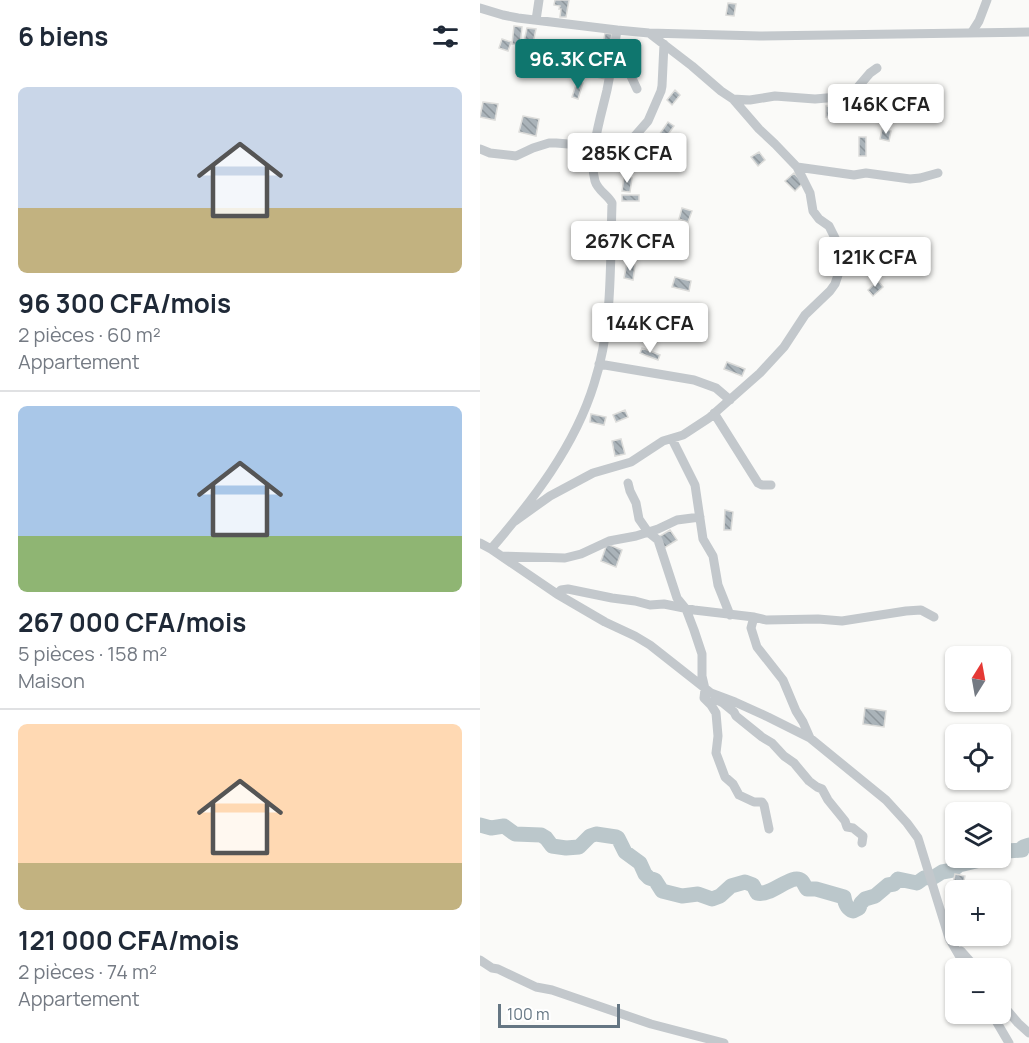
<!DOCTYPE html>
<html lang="fr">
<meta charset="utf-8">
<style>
:root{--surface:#fff;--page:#f6f6f7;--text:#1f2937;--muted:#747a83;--line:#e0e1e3;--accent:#0f766e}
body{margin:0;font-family:Manrope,sans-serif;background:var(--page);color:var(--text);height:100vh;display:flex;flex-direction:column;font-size:22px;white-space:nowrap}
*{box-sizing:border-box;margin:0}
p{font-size:20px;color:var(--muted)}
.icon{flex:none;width:33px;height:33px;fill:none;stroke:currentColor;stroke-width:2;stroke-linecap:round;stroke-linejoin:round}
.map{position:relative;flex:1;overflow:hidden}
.sheet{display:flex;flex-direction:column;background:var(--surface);width:480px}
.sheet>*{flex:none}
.needle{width:39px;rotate:11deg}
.fabs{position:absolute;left:465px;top:646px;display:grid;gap:12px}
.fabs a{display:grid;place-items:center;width:66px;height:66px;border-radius:9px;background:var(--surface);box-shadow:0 2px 4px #0004;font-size:30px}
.scale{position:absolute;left:18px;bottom:15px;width:122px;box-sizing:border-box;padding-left:6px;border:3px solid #657683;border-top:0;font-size:16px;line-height:21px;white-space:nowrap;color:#657683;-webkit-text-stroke:4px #fff;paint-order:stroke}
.price{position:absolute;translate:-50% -51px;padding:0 14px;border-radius:6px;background:#fff;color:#222;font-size:20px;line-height:39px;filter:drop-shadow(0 2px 3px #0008)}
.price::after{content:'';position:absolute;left:50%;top:36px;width:18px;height:14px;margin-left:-9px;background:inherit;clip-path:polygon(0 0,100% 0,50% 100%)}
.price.on{background:var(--accent);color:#fff}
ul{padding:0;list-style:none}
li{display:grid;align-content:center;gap:12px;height:318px;padding:0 18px}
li+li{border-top:2px solid var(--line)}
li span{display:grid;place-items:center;height:186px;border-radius:9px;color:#555}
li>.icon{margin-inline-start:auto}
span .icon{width:108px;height:108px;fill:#fffc;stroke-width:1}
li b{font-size:26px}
h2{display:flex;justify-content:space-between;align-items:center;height:72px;padding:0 18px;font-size:26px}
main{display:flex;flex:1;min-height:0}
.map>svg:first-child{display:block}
</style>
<main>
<section class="sheet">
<h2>6 biens<svg class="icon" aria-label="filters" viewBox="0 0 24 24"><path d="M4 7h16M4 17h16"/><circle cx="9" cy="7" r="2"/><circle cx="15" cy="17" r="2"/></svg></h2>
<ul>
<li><span style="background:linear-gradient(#c9d6e8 65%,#c2b280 0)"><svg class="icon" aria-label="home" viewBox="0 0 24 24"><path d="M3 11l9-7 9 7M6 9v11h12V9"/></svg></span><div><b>96 300 CFA/mois</b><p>2 pièces · 60 m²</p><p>Appartement</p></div></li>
<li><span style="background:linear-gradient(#a9c7e8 70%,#8fb573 0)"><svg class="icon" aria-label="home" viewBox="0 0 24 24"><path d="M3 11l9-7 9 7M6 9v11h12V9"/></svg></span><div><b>267 000 CFA/mois</b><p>5 pièces · 158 m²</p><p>Maison</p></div></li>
<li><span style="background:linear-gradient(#ffd9b3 75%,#c2b280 0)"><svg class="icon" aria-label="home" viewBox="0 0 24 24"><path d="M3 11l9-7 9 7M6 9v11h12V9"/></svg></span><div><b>121 000 CFA/mois</b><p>2 pièces · 74 m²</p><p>Appartement</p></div></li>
</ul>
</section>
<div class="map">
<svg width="549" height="1043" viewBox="0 0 549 1043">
<defs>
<pattern id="building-back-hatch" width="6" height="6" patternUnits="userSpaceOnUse" patternTransform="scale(1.5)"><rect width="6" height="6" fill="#aab3b9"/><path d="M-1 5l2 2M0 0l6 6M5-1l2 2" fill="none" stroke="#8e969c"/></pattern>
</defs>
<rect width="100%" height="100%" fill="#fafaf8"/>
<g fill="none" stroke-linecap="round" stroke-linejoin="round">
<path stroke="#bbc7cb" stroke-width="15" d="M0,825l11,3 13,-2 11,8 26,1 5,3 6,8 14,2 13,-1 11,-11 6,-2 20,3 2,1 7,14 15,11 5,11 4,4 6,2 7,11 20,5 16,-2 14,5 8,-3 11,-10 14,-4 8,3 4,8c14,4 35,-21 45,-12 2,2 3,6 5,8h9l28,8c1,7 3,12 9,14l6,-3 2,-5 4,-4 10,-3 13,-11 6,-1 4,-5 19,4 7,-5 10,-1 8,-5 11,-2 6,-5 30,-7
M520,853l7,-2 15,-1 1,-3 6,-2"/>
</g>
<path fill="url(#building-back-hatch)" stroke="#dcdcda" stroke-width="1.5" d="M75,0h14l-3,17h-6l1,-8h-2l1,-3 -6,-1z
M248,3l8,1 -2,12 -8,-1z
M34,26l8,1 -2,18 -8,-1z
M47,28l9,1 -4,19 -9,-2z
M125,33l7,1 -5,29 -7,-1z
M22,39l9,3 -3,9 -9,-3z
M119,66l9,2 -2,11 -10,-2z
M97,81l6,2 -5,16 -6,-2z
M195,90l5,5 -8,10 -5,-5z
M3,102l15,2 -3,16 -15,-3z
M346,106l10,1 -1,10h-9z
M43,116l16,3 -3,17 -17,-4z
M188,122l6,4 -18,26 -6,-4z
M402,129l9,2 -2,10 -9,-2z
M379,137h7v19h-7z
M279,152l6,8 -7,6 -7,-9z
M314,173l9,10 -8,8 -10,-10z
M144,177l8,1 -2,14 -8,-1z
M142,195h17v6h-17z
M202,208l10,3 -4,11 -9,-3z
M194,245l9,1v10l-10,-1z
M147,263l8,2 -2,15 -9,-2z
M195,277l16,4 -2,10 -17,-4z
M398,281l5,6 -10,9 -5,-6z
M199,323l16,5 -2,9 -17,-5z
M162,348l18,7 -2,5 -18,-7z
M247,362l18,7 -3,7 -18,-7z
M145,410l3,7 -12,5 -3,-7z
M111,414l15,3 -2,8 -14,-3z
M141,439l4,15 -10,2 -3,-15z
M245,510l8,2 -2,18h-7z
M190,530l7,10 -13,8 -7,-10z
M127,544l15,6 -6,17 -15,-6z
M385,708l21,3 -2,16 -21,-3z
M475,874l10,2 -2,9 -10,-2z"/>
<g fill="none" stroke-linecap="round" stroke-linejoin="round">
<path stroke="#c3c8cc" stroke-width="9" d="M0,8l23,7 15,3 99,12 32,3 111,3 269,-4
M56,20l3,-20
M492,32l7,-11 8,-21
M133,54l17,20 7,15
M253,99l17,1 25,-4 40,3 34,-3 9,-9 12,-14 7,-5
M0,149l10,4 26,3 17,-8 16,-5h7l38,3 14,-2 21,7 5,-14 14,-16 13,-30 1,-5 2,-42
M317,167l57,8 12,-2 44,6 10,-1 18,-5
M119,364l95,16 22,8 14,12
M234,413l44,70 4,2h9
M192,439l23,46 8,54 10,17 5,29 12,30
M148,483l2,8 6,12 3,16 9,13 10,8 19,58 9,11 8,21 8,24v22l3,13 -1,9 7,7 5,8 2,23 -2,17 9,24 8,7 6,11 15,7h8l2,3 5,24
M35,521l35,-25 43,-23 38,-11 32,-21 20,-6 26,-17 51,-45 24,-26 21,-32 25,-24 5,-7 3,-9 1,-10 -3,-25 -7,-14 -10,-7 -6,-8 -3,-18 -13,-26 -22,-23 -16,-15 -26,-30 -12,-8 -29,-25 -43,-33
M0,543l11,6c42,-49 84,-103 103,-165 19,-58 16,-121 18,-181 -4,-8 -14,-12 -17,-22 -7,-25 6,-65 12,-91 4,-20 7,-40 10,-60
M11,549l66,45 48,28 30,14 15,9 61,48 24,9 33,15 42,21 76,62 21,23 11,15 31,100 18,31
M21,556l64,2 16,-4 28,-13 27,-5 22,-7 19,-9 23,-3
M77,594l4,-4 7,-1 44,9 23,3 15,4 14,-1 30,6 60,7 -3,11 6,19 26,33 13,31 7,11 7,16
M274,617l12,3 52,-1 24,2 64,-10 15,-1 13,7
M235,699l8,4 11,9 2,4 26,21 10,6 12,13 10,7 15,18 8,6 5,2 6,11 17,21 2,6 6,1 10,8 -1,7
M481,951l16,18
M0,960l12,8 6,1 38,18 16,3 99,34 73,19
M520,1002l18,21 11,10
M512,1014l17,29"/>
</g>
</svg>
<div class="fabs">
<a><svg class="needle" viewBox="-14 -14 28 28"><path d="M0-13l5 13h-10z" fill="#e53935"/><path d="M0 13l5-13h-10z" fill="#747a83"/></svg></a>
<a><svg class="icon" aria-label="locate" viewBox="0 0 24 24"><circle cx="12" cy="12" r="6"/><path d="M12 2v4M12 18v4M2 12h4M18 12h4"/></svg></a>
<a><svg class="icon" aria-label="layers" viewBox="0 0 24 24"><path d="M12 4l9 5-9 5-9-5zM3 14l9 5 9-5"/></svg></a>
<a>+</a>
<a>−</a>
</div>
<div class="scale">100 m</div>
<b class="price on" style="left:98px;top:90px">96.3K CFA</b>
<b class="price" style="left:406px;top:135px">146K CFA</b>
<b class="price" style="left:147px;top:184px">285K CFA</b>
<b class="price" style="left:150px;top:272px">267K CFA</b>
<b class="price" style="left:395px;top:288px">121K CFA</b>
<b class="price" style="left:170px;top:354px">144K CFA</b>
</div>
</main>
